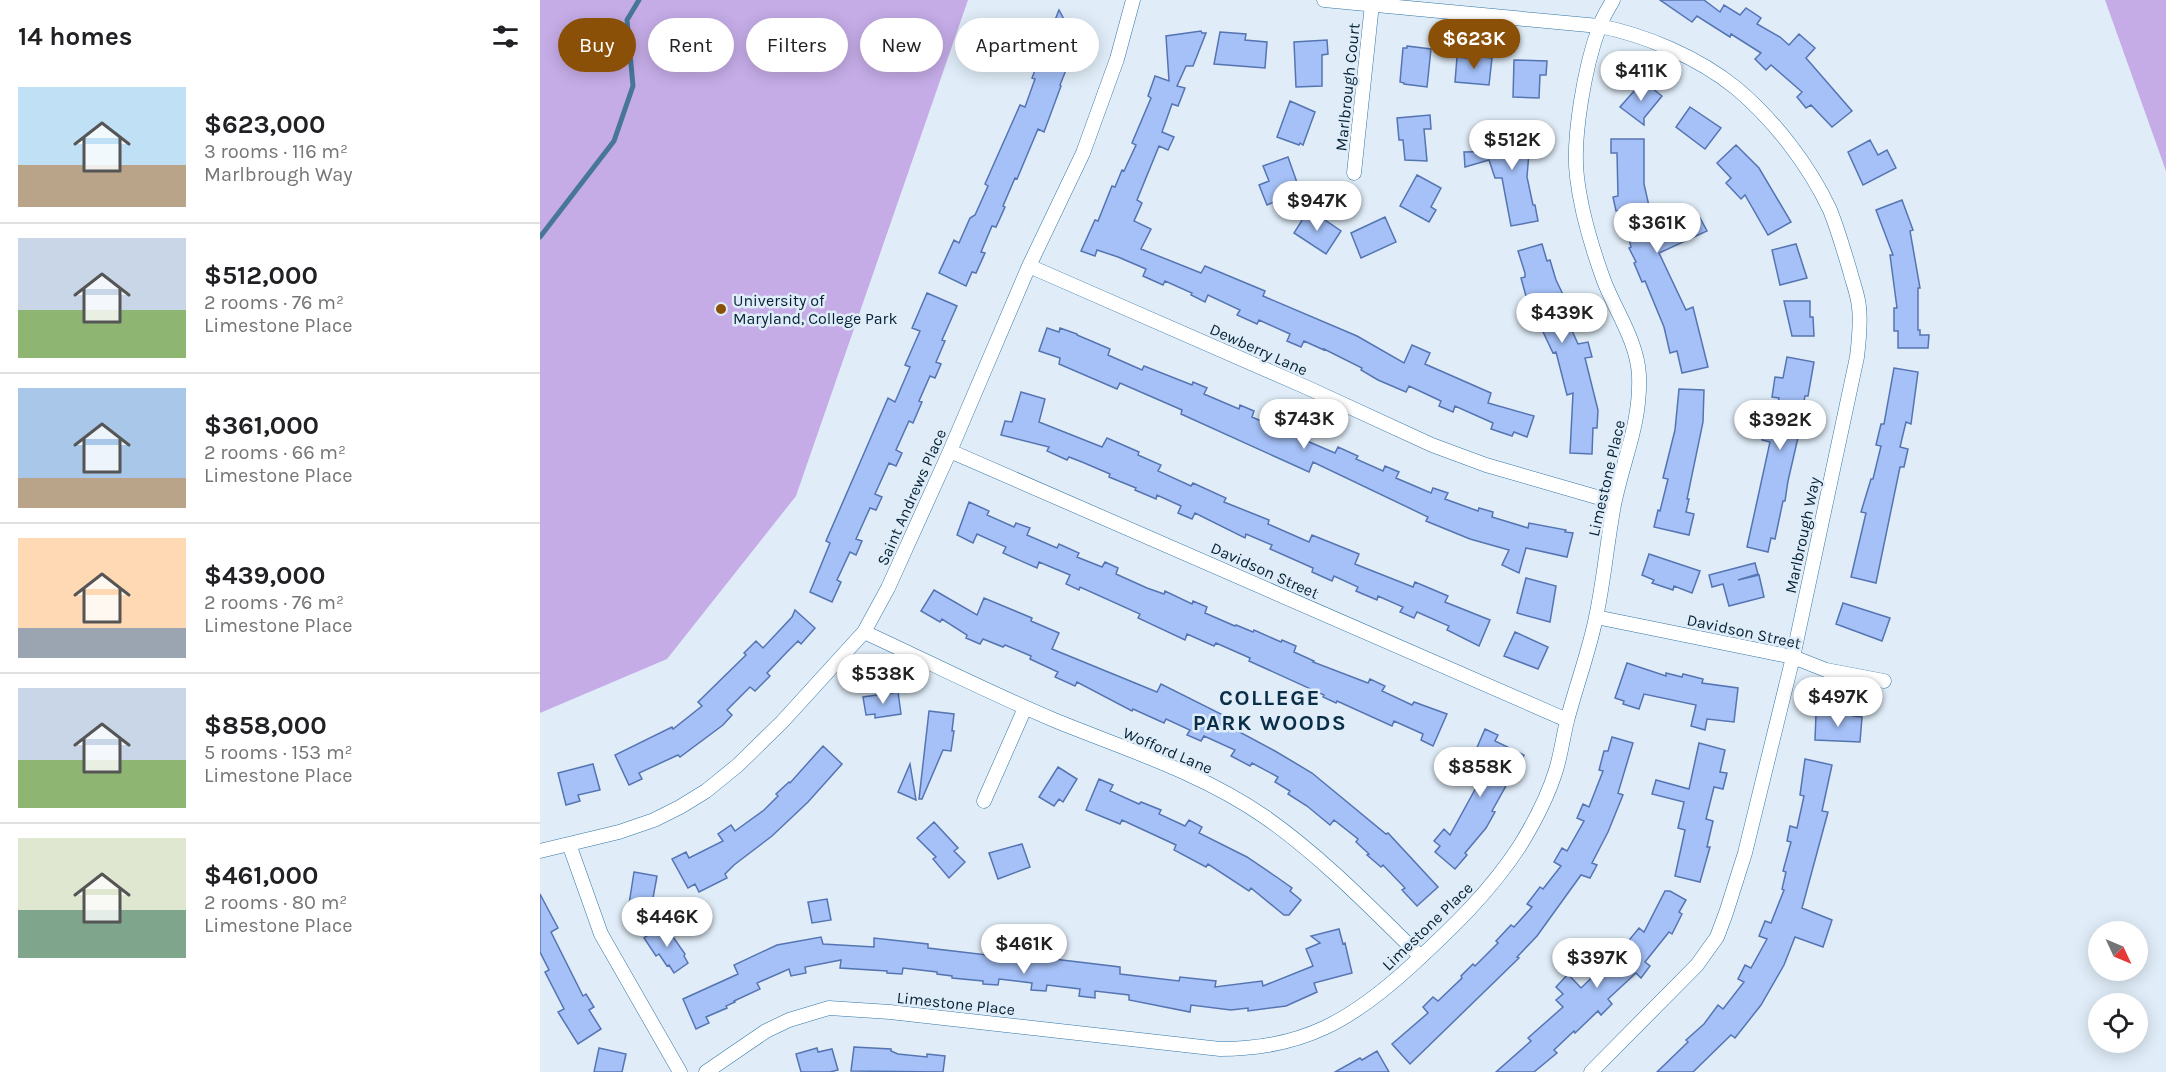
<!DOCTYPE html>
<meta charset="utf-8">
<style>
:root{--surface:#fff;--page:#f6f6f6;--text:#202124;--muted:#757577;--line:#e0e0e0;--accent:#8a5007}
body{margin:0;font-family:Karla,sans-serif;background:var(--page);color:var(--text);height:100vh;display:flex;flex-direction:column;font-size:22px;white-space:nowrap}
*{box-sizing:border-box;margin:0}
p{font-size:20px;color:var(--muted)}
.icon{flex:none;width:33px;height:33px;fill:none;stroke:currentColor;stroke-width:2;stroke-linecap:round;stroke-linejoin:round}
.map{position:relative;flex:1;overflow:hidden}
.sheet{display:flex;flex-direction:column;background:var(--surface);width:540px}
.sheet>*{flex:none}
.hud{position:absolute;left:18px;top:18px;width:570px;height:54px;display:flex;gap:12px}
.needle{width:39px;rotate:134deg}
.buttons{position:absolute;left:1548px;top:921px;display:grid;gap:12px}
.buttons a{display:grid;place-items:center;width:60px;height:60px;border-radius:50%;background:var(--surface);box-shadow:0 3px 15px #0003;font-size:30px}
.price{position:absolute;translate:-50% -51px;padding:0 14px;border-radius:21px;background:#fff;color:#222;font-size:20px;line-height:39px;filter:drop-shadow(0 2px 3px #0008)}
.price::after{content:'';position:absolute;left:50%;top:36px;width:18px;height:14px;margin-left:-9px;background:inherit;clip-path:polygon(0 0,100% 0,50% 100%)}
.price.on{background:var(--accent);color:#fff}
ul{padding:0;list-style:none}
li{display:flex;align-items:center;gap:18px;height:150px;padding:0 18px}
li+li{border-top:2px solid var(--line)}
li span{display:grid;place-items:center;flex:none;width:168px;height:120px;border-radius:0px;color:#555}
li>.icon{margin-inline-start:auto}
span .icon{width:72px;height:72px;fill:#fffc;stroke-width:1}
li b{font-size:26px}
h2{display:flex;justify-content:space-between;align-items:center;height:72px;padding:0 18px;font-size:26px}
.chip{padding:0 21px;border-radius:27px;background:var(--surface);box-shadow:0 3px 15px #0003;font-size:21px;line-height:54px}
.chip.on{background:var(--accent);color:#fff}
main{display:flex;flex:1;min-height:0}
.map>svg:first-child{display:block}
</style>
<main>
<section class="sheet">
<h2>14 homes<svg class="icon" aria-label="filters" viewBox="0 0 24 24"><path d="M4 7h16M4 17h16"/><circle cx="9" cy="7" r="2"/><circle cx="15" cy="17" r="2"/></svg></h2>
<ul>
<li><span style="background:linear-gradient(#bfe0f5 65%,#b9a48a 0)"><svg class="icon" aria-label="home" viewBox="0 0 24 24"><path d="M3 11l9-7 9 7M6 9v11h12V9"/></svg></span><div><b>$623,000</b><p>3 rooms · 116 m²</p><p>Marlbrough Way</p></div></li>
<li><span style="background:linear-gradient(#c9d6e8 60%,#8fb573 0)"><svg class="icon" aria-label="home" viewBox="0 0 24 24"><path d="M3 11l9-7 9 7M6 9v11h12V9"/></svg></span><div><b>$512,000</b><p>2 rooms · 76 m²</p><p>Limestone Place</p></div></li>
<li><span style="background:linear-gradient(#a9c7e8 75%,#b9a48a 0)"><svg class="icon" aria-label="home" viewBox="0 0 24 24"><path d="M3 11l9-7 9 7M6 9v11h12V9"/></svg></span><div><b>$361,000</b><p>2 rooms · 66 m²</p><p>Limestone Place</p></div></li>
<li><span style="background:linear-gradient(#ffd9b3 75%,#9aa5b1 0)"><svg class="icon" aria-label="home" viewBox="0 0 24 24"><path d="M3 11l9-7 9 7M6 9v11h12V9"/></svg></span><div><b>$439,000</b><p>2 rooms · 76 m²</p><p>Limestone Place</p></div></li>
<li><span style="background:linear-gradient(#c9d6e8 60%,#8fb573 0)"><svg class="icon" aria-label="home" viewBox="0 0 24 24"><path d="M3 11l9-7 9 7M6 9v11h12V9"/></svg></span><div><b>$858,000</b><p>5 rooms · 153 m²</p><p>Limestone Place</p></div></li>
<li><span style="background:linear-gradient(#dfe7d0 60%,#7fa58c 0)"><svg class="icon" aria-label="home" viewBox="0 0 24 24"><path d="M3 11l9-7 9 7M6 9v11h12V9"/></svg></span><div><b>$461,000</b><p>2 rooms · 80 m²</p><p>Limestone Place</p></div></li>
</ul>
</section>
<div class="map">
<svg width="1626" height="1072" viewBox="0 0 1626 1072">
<rect width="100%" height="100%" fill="#e0edf8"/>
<path fill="#c5ace7" d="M0,0h428l-172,496 -129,163 -127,54z
M1565,0h61v171z"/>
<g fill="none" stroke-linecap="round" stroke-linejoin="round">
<path stroke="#47769a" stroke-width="5" d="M0,237l74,-96 19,-55 -6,-66 12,-20"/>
</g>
<path fill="#a5c1f7" stroke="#5574b2" stroke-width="1.5" d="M1120,0h44l16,12 4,-7 16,10 6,-7 15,10 -4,6 23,13 9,8 10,-11 16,14 -9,10 46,53 -20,16 -21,-22 -5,3 -9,-11 5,-5 -31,-27 -5,5 -11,-11 6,-6 -30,-19 -1,3 -33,-21 -5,6z
M519,10l14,26 -31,16z
M661,31l1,2h4l-13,33h-7l-9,20 8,2 -7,18 -6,-2 -10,28 12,5 -6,13 -9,-4 -22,54 5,3 -8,18 17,8 -10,20 60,24 4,-7 60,25 -2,5 94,40 47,27 8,-18 18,8 -5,11 66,29 -3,10 46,13 -7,21 -13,-5 -2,4 -21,-7 2,-6 -38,-17 -2,6 -14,-6 2,-5 -32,-15 -3,6 -28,-12 -17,-10 1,-2 -38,-19v1l-20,-9 -3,6 -14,-6 3,-7 -31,-14 -2,4 -20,-9 3,-5 -32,-15 -3,7 -14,-7 1,-2 -27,-12 -2,4 -20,-9 3,-7 -28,-12 -21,-7 -2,6 -14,-5 14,-31 3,1 14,-35 3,1 7,-17 2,1 12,-26 -4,-2 19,-45 -3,-2 7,-20 14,5 -3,-45z
M680,32l26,2 -1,6 22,2 -2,26 -51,-4z
M787,40l1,14 -6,1v31l-26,1 -2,-45z
M867,46l24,3 -4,38 -23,-3v-1l-4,-1 3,-34h4z
M935,56l17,2 -3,27 -34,-3 2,-25 18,2z
M499,60l27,10 -6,15 1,1 -17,46 -6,-3 -21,50 -2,-1 -12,28 2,1 -9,20 -4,-1 -11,26 4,1 -9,20 -4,-1 -6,14 -27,-13 15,-33 5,3 11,-25 5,-3 13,-29 -3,-2 35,-79 5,2 10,-28 -3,-1z
M974,60l33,1 -1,14h-6l-1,23 -26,-1z
M1103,81l19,15 -18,22v7l-24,-18z
M750,101l25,11 -12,33 -3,-2 -1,2 -22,-8z
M1150,107l31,21 -16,21 -29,-22z
M890,115l1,14h-7l3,32 -22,-1 -2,-20h-4l-2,-22z
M964,125l33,2v13h-7l-3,37 6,28h2l3,16 -27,5 -9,-48h-7l-6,-18 -24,7 -1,-15 39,-1z
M1071,139h33v45l12,53 6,-3 1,2 37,-18 7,13 -48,22 27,57 7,-3 15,60 -26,6 -5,-22 -7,2 -6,-26 -19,-46 -3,1 -8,-19 2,-1 -7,-14 2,-1 -9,-37 -6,1 -3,-14 5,-1 -1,-43h-6z
M1330,140l8,15 9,-5 9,18 -33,17 -15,-33z
M1196,145l23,23 32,54 -23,13 -23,-40 -4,4 -15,-16 5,-5 -14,-15z
M748,157l12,34 -33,14 -8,-20 10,-4 -6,-15z
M877,175l24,13 -10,19 5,3 -7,12 -29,-16z
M1362,200l11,30 -3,1 10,57h-2v42h2v5h9l-1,13h-30v-17h-4v-23h3l-7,-53h3l-17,-45z
M769,209l32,22 -15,23 -32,-21z
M845,217l11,25 -35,16 -10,-25z
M1002,244l5,17 3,-1 6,20 12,25 -6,3 16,36 10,-2 4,15 -7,1 13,52 -1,18h-4l-1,26 -22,-1 3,-60 -6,2 -11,-43 -3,1 -17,-36 -4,1 -11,-40 4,-1v-4l-7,-22z
M1256,244l11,34 -27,7 -8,-35z
M387,293l30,13 -15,34 3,1 -9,21 5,2 -6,14 -5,-2 -11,25 3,1 -9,21 -4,-2 -13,29 6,3 -6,13 -7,-3 -14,31 7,3 -6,13 -6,-2 -14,31 6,2 -6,14 -6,-3 -13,28 4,2 -9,20 -22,-10 20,-49 -4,-2 62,-143 7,4 15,-35 -5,-2 15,-34 -8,-3z
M1244,301h26v16h3l1,19h-22z
M507,328l12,4 1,-4 17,6v1l33,14 -2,6 34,15 2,-4 48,19 1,-3 14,6 -3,6 35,15 1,-4 14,6 -2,6 34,15 2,-6 14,6 -2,6 35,15 3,-6 20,9 -2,3 27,12 2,-5 14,6 -3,6 35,15 2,-5 15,5 -3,6 33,12 1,-3 14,4 -1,5 36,11 1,-5 37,7 -1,2 8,1 -6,24 -41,-9 -7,25 -17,-8 7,-15 -39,-11 -44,-18 2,-4 -115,-55 -4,10 -128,-58 1,-4 -62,-27 -3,6 -58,-25 1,-6 -21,-7z
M1247,357l27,5 -6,34h-3l-7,33h2l-12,52 -3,20h-2l-8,38 -4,-1 -3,14 -21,-5 23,-105 -8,-2 3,-12 7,1 7,-31 -7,-1 3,-20 8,1z
M1354,368l24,4 -7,52 -5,-2 -6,25 8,2 -4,18h-4l-24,116 -25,-6 15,-64 -5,-1 10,-33h2l8,-33 -5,-1 5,-21h3z
M1139,389l25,1 -1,32 -16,77h2l-3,13 8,2 -5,21 -35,-8 4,-17 2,1 8,-32 -5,-1 12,-48z
M481,392l24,7 -6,23 63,25 5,-9 32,14 -1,3 23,10 -3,6 33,15 2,-3 33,15 -2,4 45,18 -1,4 41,18 3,-7 47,19 -4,10 58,23 2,-5 33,14 -3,6 45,18 -11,26 -32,-16 2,-4 -32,-14 -3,6 -14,-6 3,-5 -25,-11 -1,4 -21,-9 2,-4 -24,-11 -2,5 -20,-9 1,-4 -43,-19 2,-4 -26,-11 -1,4 -50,-25 -3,6 -14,-6 3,-7 -24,-11 -1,4 -21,-9 1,-2 -27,-11 1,-3 -28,-12 -13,-5 -2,3 -20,-9 2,-4 -48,-12 4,-14 7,1z
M429,502l20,9 -2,4 27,12 2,-4 14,5 -3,7 30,13 2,-4 20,9 -2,4 25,10 3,-5 13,6 -2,6 31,14 17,6 1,-3 27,13 1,-3 14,6 -2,6 30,13 1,-1 17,7 1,-2 27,12 1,-2 14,6 -2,6 20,9 -1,1 55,21 2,-4 15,7 -3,5 30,14 2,-3 33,12 -14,32 -12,-6 2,-6 -29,-13 -2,5 -55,-25 -1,2 -13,-6 1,-2 -75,-34 1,-3 -34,-15 -2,3 -27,-12 -2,6 -47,-22 2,-4 -60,-27 -1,3 -13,-6 4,-9 -31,-13 -2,6 -34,-15 3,-6 -29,-13 -4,9 -16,-8z
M1109,554l51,17 -8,22 -18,-7 -1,4 -21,-7 2,-3 -12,-5z
M1215,563l3,11 -20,6 21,-5 5,22 -35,9 -6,-22 -11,3 -3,-12z
M986,578l30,8 -6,36 -33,-9z
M394,590l43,25 7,-17 48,20 -1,3 28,12 -7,16 105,43 4,-8 74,37 -3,7 43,23 37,22 74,61 2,-1 50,54 -21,19 -15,-16 3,-2 -22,-23 -2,2 -14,-12 2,-1 -13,-12 2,-3 -24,-19 -4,5 -23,-19 -19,-12 2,-3 -15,-9 3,-5 -26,-14 -2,3 -19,-10 4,-6 -31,-14 -3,5 -14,-6 3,-5 -24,-11 -2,4 -31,-14 -1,2 -55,-29 -2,4 -20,-9 3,-5 -28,-13 1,-3 -26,-11 -2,2 -20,-8 -3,5 -14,-6 1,-3 -25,-16 -2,3 -19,-11z
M1303,603l47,15 -8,23 -46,-17z
M255,610l20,18 -14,16 -3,-3 -11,11 -20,21 3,3 -15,15 -5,-4 -23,23 5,5 -9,10 -43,32 -2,-2 -39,18 3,6 -13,6 -14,-30 57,-28 1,2 29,-23 -4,-4 48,-47 -2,-2 12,-12 7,7 29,-31z
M975,632l33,15 -10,22 -34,-13z
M1087,663l39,13v-3l16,4 1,-3 20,5 -1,4 36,5 -4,34 -27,-3 -2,11 -14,-4 5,-21 -52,-11 -5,15 -16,-5 1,-3 -9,-3z
M358,692l3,22 -26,4v-4l-9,1 -3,-18z
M389,711l25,3 -2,17h2l-3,20 -8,-1 -21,49h-3z
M1293,713l20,1v2l9,1 -2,25 -45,-2 1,-26 16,1z
M945,729l13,6 -3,6 29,14 -10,23 -3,-1 -19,34 3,1 -9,16 -21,25 2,2 -12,14 -20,-17 5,-6 -6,-5 10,-12 6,6 28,-51 -5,-3 8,-18 -9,-4z
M1072,737l21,6 -15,50 5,2 -15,37 -16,31 5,2 -7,13 -9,-3 -44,61 -20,21 2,1 -109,106 -18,-20 36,-31 -5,-6 10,-10 5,4 24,-23 -1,-2 12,-12 2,2 23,-23 -2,-2 15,-16 3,2 18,-20 -5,-3 13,-17 3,2 18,-23 -7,-4 8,-14 5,3 17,-30 -7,-3 6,-14 6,3 14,-36 -4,-1 5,-19h4z
M1159,743l26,7 -5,22 7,1 -4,16 -9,-2 -8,32 7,2 -6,26h3l-10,35 -25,-6 10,-46 -7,-2 6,-26 -32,-8 4,-14 33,9z
M283,746l19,18 -34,38 -36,34 -38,29 -9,9 2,4 -28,14 -4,-8 -7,4 -16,-29 14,-7 3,6 34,-17 -5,-7 13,-9 4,6 29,-21 14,-14 -2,-2 13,-12 1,1z
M1265,759l27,6 -10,46 6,1 -26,96 30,12 -9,27 -28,-10 -11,28 -23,40 -26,33 -4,-3 -38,37h-36l31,-30 -2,-2 18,-16 14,-19 5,4 21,-27 -6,-3 7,-14 6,3 16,-29 -8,-3 6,-15 6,2 13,-33 -2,-1 4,-17 -3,-1 8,-29 -4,-1 3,-15 7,2 7,-32 -4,-1z
M53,764l7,26 -22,5 2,6 -14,4 -8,-32z
M370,764l6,36 -18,-8z
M518,767l19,12 -14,23 -4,-3 -5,7 -15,-9z
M559,779l14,6 -3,6 29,13 2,-2 20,8 -2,4 26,12 4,-6 13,7 -3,6 48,24 31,21 14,10 -2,3 11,9 -12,15h-5l-33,-27 -2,3 -41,-27 -2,3 -32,-17 2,-5 -54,-25 -2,4 -34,-14z
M394,822l24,26 -4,3 11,11 -16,16 -16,-19 3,-2 -19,-19z
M482,844l8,23 -32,12 -9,-26z
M94,872l23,4 -8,44 -22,-3z
M1125,891h5l16,9 -7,12 3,2 -10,20 -3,-2 -24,30 5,4 -9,12 -5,-5 -28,26 4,5 -11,11 -3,-4 -23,22 -1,-2 -20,19 3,3 -23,19h-38l35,-31 -3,-3 35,-31 -7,-7 7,-6 -7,-7 12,-13 13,14 25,-24 2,2 31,-38 5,4z
M0,894l18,34 -7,4 32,64 3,-2 8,13 -5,3 12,19 -23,15 -20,-32 6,-3 -19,-37 4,-2 -9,-18z
M287,899l4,21 -19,3 -4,-21z
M124,924l21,30 -1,2 4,7 -14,10 -5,-8 -2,1 -8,-12 -3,2 -12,-18z
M799,929l4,15 2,-1 7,30 -38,10 3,9 -31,14 -38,5v-3l-17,2 -40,-5 -1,7 -61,-12v-5l-34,-4v7l-16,-2 1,-7 -33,-4 -1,6 -15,-1 1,-7 -33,-4 -1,6 -15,-1v-3l-31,-3v-2l-15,-2v-2l-34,-4 -1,6 -15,-1v-2l-47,-3 1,-8 -36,7 1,6 -15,3 -2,-7 -32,14 3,6 -26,12 1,1 -9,4 1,2 -21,9 3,6 -13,6 -13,-30 55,-25 -4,-9 43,-20 44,-8 2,7 51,3v-9l54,6v4l59,7 1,-4 132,16v7l59,7 1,-4 36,4 -1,6 47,-6 1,5 50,-20 -7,-17 14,-6 -9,-7z
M314,1047l37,2v2l7,3 29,3v-3l18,2 -2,16 -92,-1z
M59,1048l27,6 -4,18h-28z
M277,1048l1,4 14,-3 6,21 -8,2h-29l-5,-18z
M837,1051l12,21h-54l25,-14 2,2z"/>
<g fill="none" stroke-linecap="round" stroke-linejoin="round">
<g stroke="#3175a7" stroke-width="15">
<path id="minor" d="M784,0l275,26c47,9 100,32 137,62 38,32 73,77 94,122 8,20 14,41 20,61 3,12 8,24 9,36 2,16 0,33 -2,50l-64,300 -48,196 -19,60 -9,24 -20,28 -106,107
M814,173l18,-169
M489,266l279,122 124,57 54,20 128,37
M410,451l617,269
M1056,617l197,40 33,13 58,11
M324,632c63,29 126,61 190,88 71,29 148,53 211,97 57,40 106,91 156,140
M444,801l41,-93
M29,844l32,90 79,138
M0,851l79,-19 35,-12 26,-13 26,-16 32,-26 44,-43 82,-90 24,-44 62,-137 79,-185 54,-113 34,-94 16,-59
M166,1072l60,-41 23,-11 40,-12 61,4 330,37c83,0 132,-29 191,-83 41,-38 80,-75 110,-122 14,-23 27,-48 35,-74 5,-16 7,-33 11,-49 9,-35 22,-69 29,-104 8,-37 11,-75 18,-112 9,-46 27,-81 25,-130 -2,-34 -23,-63 -35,-94 -12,-33 -23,-69 -27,-104 -5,-39 8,-111 22,-149 3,-10 9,-19 14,-28"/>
</g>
<use href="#minor" stroke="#fff" stroke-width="14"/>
</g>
<circle fill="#8a5007" stroke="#e0edf8" stroke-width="2" cx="181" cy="309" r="6"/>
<g text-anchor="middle" stroke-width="5" stroke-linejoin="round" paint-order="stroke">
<g font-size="16" fill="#052236" stroke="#e0edf8">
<text transform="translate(807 87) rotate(-84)" y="6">Marlbrough Court</text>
<text transform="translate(719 349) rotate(24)" y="6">Dewberry Lane</text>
<text transform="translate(1066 478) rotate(-77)" y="6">Limestone Place</text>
<text transform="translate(371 497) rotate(-66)" y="6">Saint Andrews Place</text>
<text transform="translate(1262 535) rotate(-78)" y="6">Marlbrough Way</text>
<text transform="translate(725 570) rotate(24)" y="6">Davidson Street</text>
<text transform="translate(1204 631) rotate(12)" y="6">Davidson Street</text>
<text transform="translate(628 750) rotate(23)" y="6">Wofford Lane</text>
<text transform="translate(887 926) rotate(-44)" y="6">Limestone Place</text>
<text transform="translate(416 1003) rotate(6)" y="6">Limestone Place</text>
</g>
<g font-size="16" fill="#052236" stroke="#e0edf8" text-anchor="start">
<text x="193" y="306">University of<tspan x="193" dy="18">Maryland, College Park</tspan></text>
</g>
<g font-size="22" font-weight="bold" letter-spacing="1.5" fill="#082e48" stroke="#e0edf8">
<text x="730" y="705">COLLEGE<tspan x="730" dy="25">PARK WOODS</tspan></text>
</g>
</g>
</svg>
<div class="buttons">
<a><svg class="needle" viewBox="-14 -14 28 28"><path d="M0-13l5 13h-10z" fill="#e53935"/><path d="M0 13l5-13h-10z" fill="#757577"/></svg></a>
<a><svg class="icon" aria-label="locate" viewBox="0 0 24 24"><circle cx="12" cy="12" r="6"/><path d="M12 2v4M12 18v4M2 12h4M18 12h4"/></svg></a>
</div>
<b class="price on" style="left:934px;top:70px">$623K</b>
<b class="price" style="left:1101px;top:102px">$411K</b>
<b class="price" style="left:972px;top:171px">$512K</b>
<b class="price" style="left:777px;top:232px">$947K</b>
<b class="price" style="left:1117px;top:254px">$361K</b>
<b class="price" style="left:1022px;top:344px">$439K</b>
<b class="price" style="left:764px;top:450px">$743K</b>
<b class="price" style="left:1240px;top:451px">$392K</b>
<b class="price" style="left:343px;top:705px">$538K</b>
<b class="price" style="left:1298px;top:728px">$497K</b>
<b class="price" style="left:940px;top:798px">$858K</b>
<b class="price" style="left:127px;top:948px">$446K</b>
<b class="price" style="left:484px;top:975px">$461K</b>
<b class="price" style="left:1057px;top:989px">$397K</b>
<div class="hud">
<a class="chip on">Buy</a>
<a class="chip">Rent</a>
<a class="chip">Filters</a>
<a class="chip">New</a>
<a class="chip">Apartment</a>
</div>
</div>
</main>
